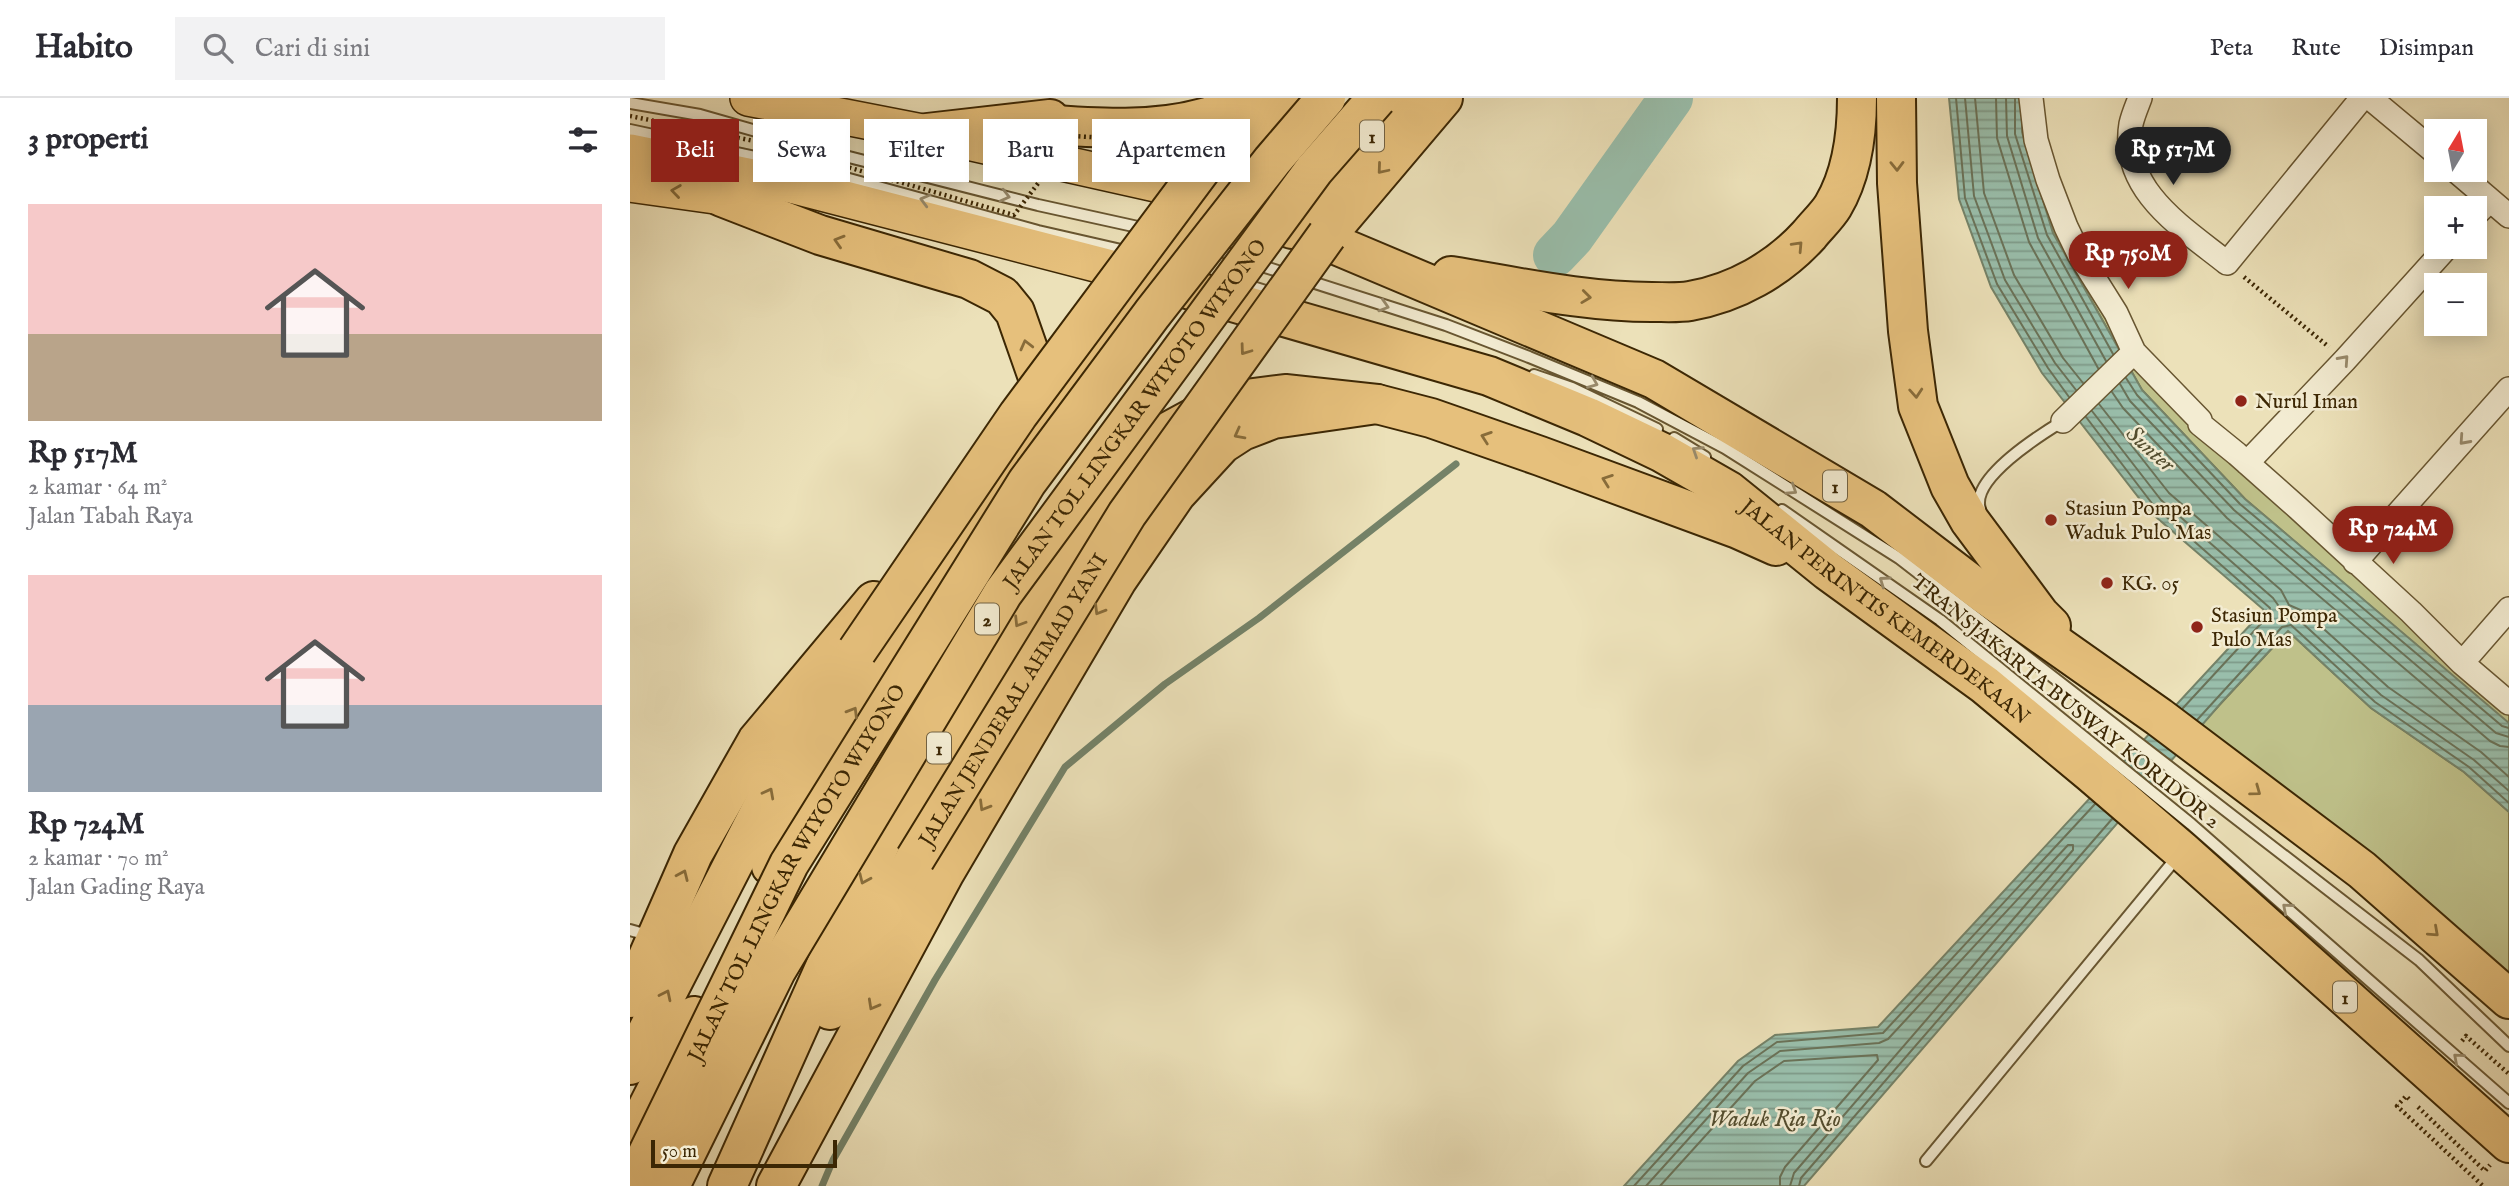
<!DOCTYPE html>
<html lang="id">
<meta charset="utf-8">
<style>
:root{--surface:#fff;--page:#f2f2f3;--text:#2b2b33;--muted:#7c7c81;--line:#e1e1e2;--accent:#8f2418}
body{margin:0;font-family:"IM FELL English",serif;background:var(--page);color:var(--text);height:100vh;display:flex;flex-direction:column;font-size:26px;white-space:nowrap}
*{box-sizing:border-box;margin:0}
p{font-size:23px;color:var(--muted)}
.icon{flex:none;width:38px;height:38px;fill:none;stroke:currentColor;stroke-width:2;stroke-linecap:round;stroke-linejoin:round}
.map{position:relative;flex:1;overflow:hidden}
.drawer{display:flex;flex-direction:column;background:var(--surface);width:630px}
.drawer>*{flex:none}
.top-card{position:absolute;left:21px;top:21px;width:665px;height:63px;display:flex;gap:14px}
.needle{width:46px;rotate:10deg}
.controls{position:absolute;left:1794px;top:21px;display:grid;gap:14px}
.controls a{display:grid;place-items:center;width:63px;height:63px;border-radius:0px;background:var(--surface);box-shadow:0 4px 18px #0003;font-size:35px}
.scale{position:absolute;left:21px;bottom:18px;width:186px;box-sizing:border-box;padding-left:7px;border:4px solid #3c2704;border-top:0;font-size:19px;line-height:24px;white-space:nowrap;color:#3c2704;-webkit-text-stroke:5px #f3ecd2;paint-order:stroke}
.price{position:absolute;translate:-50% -60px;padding:0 16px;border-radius:24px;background:var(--accent);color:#fff;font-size:23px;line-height:46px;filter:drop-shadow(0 2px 4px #0008)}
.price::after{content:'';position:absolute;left:50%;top:42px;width:21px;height:16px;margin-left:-10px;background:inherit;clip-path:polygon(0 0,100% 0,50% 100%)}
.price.selected{background:#222;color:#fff}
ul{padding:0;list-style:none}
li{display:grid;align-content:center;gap:14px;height:371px;padding:0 28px}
li span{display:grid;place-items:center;height:217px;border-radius:0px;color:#555}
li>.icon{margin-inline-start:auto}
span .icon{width:126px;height:126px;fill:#fffc;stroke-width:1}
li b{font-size:30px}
h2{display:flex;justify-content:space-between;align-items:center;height:84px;padding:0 28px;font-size:30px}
.chip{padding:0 24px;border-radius:0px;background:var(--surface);box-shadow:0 4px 18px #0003;font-size:24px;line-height:63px}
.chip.selected{background:var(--accent);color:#fff}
header{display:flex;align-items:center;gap:42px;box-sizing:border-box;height:98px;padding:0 35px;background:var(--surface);border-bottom:2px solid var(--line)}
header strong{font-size:33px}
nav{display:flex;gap:38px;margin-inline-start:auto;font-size:24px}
.search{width:490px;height:63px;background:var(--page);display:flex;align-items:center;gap:18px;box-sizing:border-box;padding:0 24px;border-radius:0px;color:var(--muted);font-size:26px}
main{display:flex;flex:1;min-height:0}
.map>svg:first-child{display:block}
</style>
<header>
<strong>Habito</strong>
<div class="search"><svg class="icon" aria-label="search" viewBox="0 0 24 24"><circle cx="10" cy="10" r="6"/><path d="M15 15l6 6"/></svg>Cari di sini</div>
<nav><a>Peta</a><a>Rute</a><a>Disimpan</a></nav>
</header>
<main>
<section class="drawer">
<h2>3 properti<svg class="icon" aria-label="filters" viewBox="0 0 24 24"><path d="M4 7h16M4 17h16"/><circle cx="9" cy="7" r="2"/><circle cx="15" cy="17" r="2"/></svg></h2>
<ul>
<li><span style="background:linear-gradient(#f6c9c9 60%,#b9a48a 0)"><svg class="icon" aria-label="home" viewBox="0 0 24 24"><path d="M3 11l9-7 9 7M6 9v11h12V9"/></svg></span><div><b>Rp 517M</b><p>2 kamar · 64 m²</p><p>Jalan Tabah Raya</p></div></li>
<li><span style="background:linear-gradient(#f6c9c9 60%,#9aa5b1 0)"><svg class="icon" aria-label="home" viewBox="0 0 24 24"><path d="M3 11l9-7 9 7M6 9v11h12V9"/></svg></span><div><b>Rp 724M</b><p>2 kamar · 70 m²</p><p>Jalan Gading Raya</p></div></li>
</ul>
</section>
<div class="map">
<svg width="1879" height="1088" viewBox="0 0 1879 1088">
<defs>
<pattern id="water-rules" width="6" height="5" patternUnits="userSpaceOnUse" patternTransform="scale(1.75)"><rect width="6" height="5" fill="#99beab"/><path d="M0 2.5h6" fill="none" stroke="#7e9a89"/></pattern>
</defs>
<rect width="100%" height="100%" fill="#ece1b9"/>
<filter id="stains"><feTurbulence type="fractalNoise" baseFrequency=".00286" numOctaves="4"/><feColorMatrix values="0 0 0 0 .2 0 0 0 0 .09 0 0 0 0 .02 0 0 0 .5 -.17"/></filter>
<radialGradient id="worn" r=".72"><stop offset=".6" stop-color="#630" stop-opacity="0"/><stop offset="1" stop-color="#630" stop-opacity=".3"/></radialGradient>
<path fill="#bfc18a" stroke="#7e7447" stroke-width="2" d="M1392,0l14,42 98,212 375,353v19l-264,-225 -103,-109 -89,-157 -31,-101z
M1658,533l83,77 93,64 45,40v187l-322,-259z"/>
<path fill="url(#water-rules)" stroke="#748268" stroke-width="2" d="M1319,0h73v34l31,101 89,157 103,109 264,224v89l-45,-40 -93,-64 -83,-77 -67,72 -417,483h-180l114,-125 37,-26 103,-8 386,-417 -115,-99 -107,-138 -51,-86 -32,-88z"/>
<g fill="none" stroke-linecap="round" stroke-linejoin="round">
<path stroke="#6a7258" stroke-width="2" d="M1326,0l9,100 32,86 51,84 21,29
M1335,0l9,98 31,84 50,83 21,27
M1345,0l9,95 30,82 49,83 20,25
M1366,0l1,40 32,104 69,126
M1376,0l1,38 31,102 68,123
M1385,0v36l32,101 66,119
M1496,280l11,17 103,109 262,222 7,2
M1490,286l10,17 104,109 262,223 13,4
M1482,294l11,16 104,110 263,223 10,5 9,1
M1469,306l70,89 112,97 8,15 16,7 83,75 93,65 28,25
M1462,313l69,89 112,98 5,7 2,11h11l8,4 82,75 93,65 35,31
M1456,319l68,89 116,102 -2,8 -85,92
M1567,622l85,-93 9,-2 84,77 94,65 40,36
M1004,1088l109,-120 34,-24 106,-9 212,-229
M1016,1088l102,-113 32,-22 99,-8 9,-4 180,-194h5v5l-279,323 -4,13
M1030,1088l95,-105 29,-20 93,-6 1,5 -93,107 -5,10v9
M1169,1088l2,-8 311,-359"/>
<path stroke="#748268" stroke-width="7" d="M192,1088l11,-26 102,-180 130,-213 100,-83 94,-66 197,-154"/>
<path stroke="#99beab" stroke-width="44" d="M925,157l17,-18 99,-139"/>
<g stroke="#685631" stroke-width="14">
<path id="lane" d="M0,5l70,12 137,39 201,51 109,24
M0,32l190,41 218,60 92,21
M583,150l49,18 184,59 83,32 109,45 87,46 174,110 520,402 90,86
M610,185l35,11
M904,277l38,13 85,41
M1044,340l31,19
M1350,411c-10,-30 60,-74 83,-88
M1152,412l158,110 251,204 318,279
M0,832l21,6
M1296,1063l252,-305"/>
</g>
<g stroke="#685631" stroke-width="26">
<path id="street" d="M1401,0l5,42 12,40 18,47 13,27 37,59 18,39 66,68v4l37,30 62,55 112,103 51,51 47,40
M1510,0c-3,8 -7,17 -9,26 -11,66 51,103 96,139l135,-165
M1740,0l66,55
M1825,72l54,46
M1844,118l16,-16
M1433,323l71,-69
M1617,365l98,-103 102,-113
M1725,464l154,-173
M1832,565l47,-54"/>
</g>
<g stroke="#3c2704" stroke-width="38">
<path id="primary" d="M118,0l179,35 282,63
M0,54l161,33 355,92
M0,86l92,13 30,-2"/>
</g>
<g stroke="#3c2704" stroke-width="42">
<g id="highway">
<path d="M1266,0l1,85 11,148 10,75 32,80 20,35 70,94 11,11"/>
<path d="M394,25c60,4 124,11 183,-6 17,-5 34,-12 50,-19"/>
<path d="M297,35l123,-14"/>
<path d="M579,98l44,14 401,169 219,130 110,84 176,124 203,153 147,129"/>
<path d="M92,99l98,38 149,44 33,17 13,16 34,97"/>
<path d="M662,131l44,-54 72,-77"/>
<path d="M697,137l116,-137"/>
<path d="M821,178c67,11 134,26 201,26 12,0 26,1 38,-1 46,-8 88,-32 119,-66 7,-9 18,-19 24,-29 19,-32 24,-71 24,-108"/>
<path id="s1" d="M516,179l343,99 99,41 73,35 68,39 99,80 157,114 106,88 91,78 327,292"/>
<path d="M499,355l70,-38 39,-15 47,-6 92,10 54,14 109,38 198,73 38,17"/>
<path d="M141,768c16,-33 32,-67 50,-99 133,-238 294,-460 469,-669"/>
<path d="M0,900l63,-144 64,-113 117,-140"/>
<path d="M200,912l85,-151"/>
<path d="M0,967l152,-296 70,-110"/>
<path d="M0,1044l64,-126"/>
<path d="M97,1088l155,-346 215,-343 27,-38"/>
<path d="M146,1088l169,-314 172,-292 59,-86 46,-50 20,-13 31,-12 104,-15"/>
</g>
</g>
<path stroke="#3c2704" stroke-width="4.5" stroke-dasharray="2 3.5" stroke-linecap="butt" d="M1614,179l85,70
M1832,943l4,-5 43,38
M1779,1001l-3,-3 -9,10 86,80
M1788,1009l67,64 5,-6"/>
<use href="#lane" stroke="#f3ecd2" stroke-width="10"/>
<use href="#street" stroke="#f3ecd2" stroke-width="23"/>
<use href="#primary" stroke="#e6c07c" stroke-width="35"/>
<use href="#highway" stroke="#e6c07c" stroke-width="38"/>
<g stroke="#3c2704" stroke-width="42" stroke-linecap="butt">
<g id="highway-bridge">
<path d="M227,553l161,-236 208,-279"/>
<path id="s2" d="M285,761l212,-345 200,-279"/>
<path id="s3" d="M2,1088l157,-322 238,-382 125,-168 120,-153 54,-63"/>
<path id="s4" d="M40,1088l106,-215 227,-378 311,-423 63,-72"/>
</g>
</g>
<path stroke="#3c2704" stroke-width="4.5" stroke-dasharray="2 3.5" stroke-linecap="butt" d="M0,18l134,27 250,72 60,-79 109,7"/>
<use href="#highway-bridge" stroke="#e6c07c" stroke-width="38"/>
</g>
<defs><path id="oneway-chevron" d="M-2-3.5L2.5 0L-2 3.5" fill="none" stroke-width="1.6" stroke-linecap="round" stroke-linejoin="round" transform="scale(1.75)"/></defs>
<g stroke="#886c3a">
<use href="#oneway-chevron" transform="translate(1267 68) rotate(89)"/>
<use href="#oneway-chevron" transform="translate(752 71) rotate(130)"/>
<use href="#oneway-chevron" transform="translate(46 93) rotate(-172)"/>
<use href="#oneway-chevron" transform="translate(209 143) rotate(-163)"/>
<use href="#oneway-chevron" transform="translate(1168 148) rotate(-47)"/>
<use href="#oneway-chevron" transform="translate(956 199) rotate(7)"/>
<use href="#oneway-chevron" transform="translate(396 247) rotate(-104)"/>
<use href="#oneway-chevron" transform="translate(615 252) rotate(126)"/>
<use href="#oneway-chevron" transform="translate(1286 295) rotate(86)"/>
<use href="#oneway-chevron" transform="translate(609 336) rotate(152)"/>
<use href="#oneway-chevron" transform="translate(856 339) rotate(-161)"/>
<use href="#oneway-chevron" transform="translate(977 382) rotate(-160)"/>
<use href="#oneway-chevron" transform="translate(469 512) rotate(121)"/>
<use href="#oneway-chevron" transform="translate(389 524) rotate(122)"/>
<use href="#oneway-chevron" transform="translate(223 614) rotate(-59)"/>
<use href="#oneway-chevron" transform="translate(1626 693) rotate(36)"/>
<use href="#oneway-chevron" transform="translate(139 695) rotate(-62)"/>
<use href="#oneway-chevron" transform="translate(354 708) rotate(121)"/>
<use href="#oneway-chevron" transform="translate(53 777) rotate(-66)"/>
<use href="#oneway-chevron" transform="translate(234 781) rotate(114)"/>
<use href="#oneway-chevron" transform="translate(1804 834) rotate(42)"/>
<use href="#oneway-chevron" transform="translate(36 897) rotate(-64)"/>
<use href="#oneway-chevron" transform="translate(243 907) rotate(119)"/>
</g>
<g stroke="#988a6b">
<use href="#oneway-chevron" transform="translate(375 98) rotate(14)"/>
<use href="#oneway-chevron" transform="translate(295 102) rotate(-165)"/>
<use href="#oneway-chevron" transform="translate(754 208) rotate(17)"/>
<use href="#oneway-chevron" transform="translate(1714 262) rotate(-48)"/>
<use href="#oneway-chevron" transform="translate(963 285) rotate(22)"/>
<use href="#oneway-chevron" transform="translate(1834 342) rotate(132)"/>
<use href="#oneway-chevron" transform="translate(1067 353) rotate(-147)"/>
<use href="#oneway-chevron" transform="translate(1162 392) rotate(33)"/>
<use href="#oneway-chevron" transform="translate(1254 483) rotate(-145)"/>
<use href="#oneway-chevron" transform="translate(1657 810) rotate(-139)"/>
<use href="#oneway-chevron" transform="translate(1828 960) rotate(-139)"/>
</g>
<g fill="#8f2418" stroke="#f3ecd2" stroke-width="2.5">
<circle cx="1611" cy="303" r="7"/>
<circle cx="1421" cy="422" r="7"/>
<circle cx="1477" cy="485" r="7"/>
<circle cx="1567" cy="529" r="7"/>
</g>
<g text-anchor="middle" stroke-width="5" stroke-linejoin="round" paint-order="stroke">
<g fill="#f3ecd2" stroke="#736242" stroke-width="2">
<rect x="730" y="22.5" width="24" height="31" rx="5"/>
<rect x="1193" y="372.5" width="24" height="31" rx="5"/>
<rect x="345" y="505.5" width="24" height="31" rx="5"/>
<rect x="297" y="634.5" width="24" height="31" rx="5"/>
<rect x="1703" y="883.5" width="24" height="31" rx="5"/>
</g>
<g font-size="19" font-weight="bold" fill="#3c2704">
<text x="742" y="45">1</text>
<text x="1205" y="395">1</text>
<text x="357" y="528">2</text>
<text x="309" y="657">1</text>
<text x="1715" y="906">1</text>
</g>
<g font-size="21" fill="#3c2704" stroke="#f3ecd2" text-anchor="start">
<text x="1625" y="310">Nurul Iman</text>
<text x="1435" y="417">Stasiun Pompa<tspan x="1435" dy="24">Waduk Pulo Mas</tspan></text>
<text x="1491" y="492">KG. 05</text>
<text x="1581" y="524">Stasiun Pompa<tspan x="1581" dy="24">Pulo Mas</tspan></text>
</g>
<g font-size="21" fill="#3c2704" stroke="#f3ecd2">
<text dy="7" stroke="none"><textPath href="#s4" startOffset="903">JALAN TOL LINGKAR WIYOTO WIYONO</textPath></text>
<text dy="7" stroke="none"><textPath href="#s1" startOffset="821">JALAN PERINTIS KEMERDEKAAN</textPath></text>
<text dy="7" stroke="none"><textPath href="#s2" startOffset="187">JALAN JENDERAL AHMAD YANI</textPath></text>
<text transform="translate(1436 603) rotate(39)" y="7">TRANSJAKARTA BUSWAY KORIDOR 2</text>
<text dy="7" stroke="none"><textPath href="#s3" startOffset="354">JALAN TOL LINGKAR WIYOTO WIYONO</textPath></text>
</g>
<g font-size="23" font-style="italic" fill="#534d2e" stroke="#f3ecd2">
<text transform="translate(1521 350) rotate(42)" y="8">Sunter</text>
<text x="1145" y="1028">Waduk Ria Rio</text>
</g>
</g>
<rect width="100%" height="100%" filter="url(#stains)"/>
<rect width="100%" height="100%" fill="url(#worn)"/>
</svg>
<div class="controls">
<a><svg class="needle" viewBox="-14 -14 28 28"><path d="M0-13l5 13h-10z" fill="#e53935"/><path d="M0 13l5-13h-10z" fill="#7c7c81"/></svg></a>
<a>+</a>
<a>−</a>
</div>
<div class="scale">50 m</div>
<b class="price selected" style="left:1543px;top:89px">Rp 517M</b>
<b class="price" style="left:1498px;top:193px">Rp 750M</b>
<b class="price" style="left:1763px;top:468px">Rp 724M</b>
<div class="top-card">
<a class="chip selected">Beli</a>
<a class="chip">Sewa</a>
<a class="chip">Filter</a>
<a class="chip">Baru</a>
<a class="chip">Apartemen</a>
</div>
</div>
</main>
